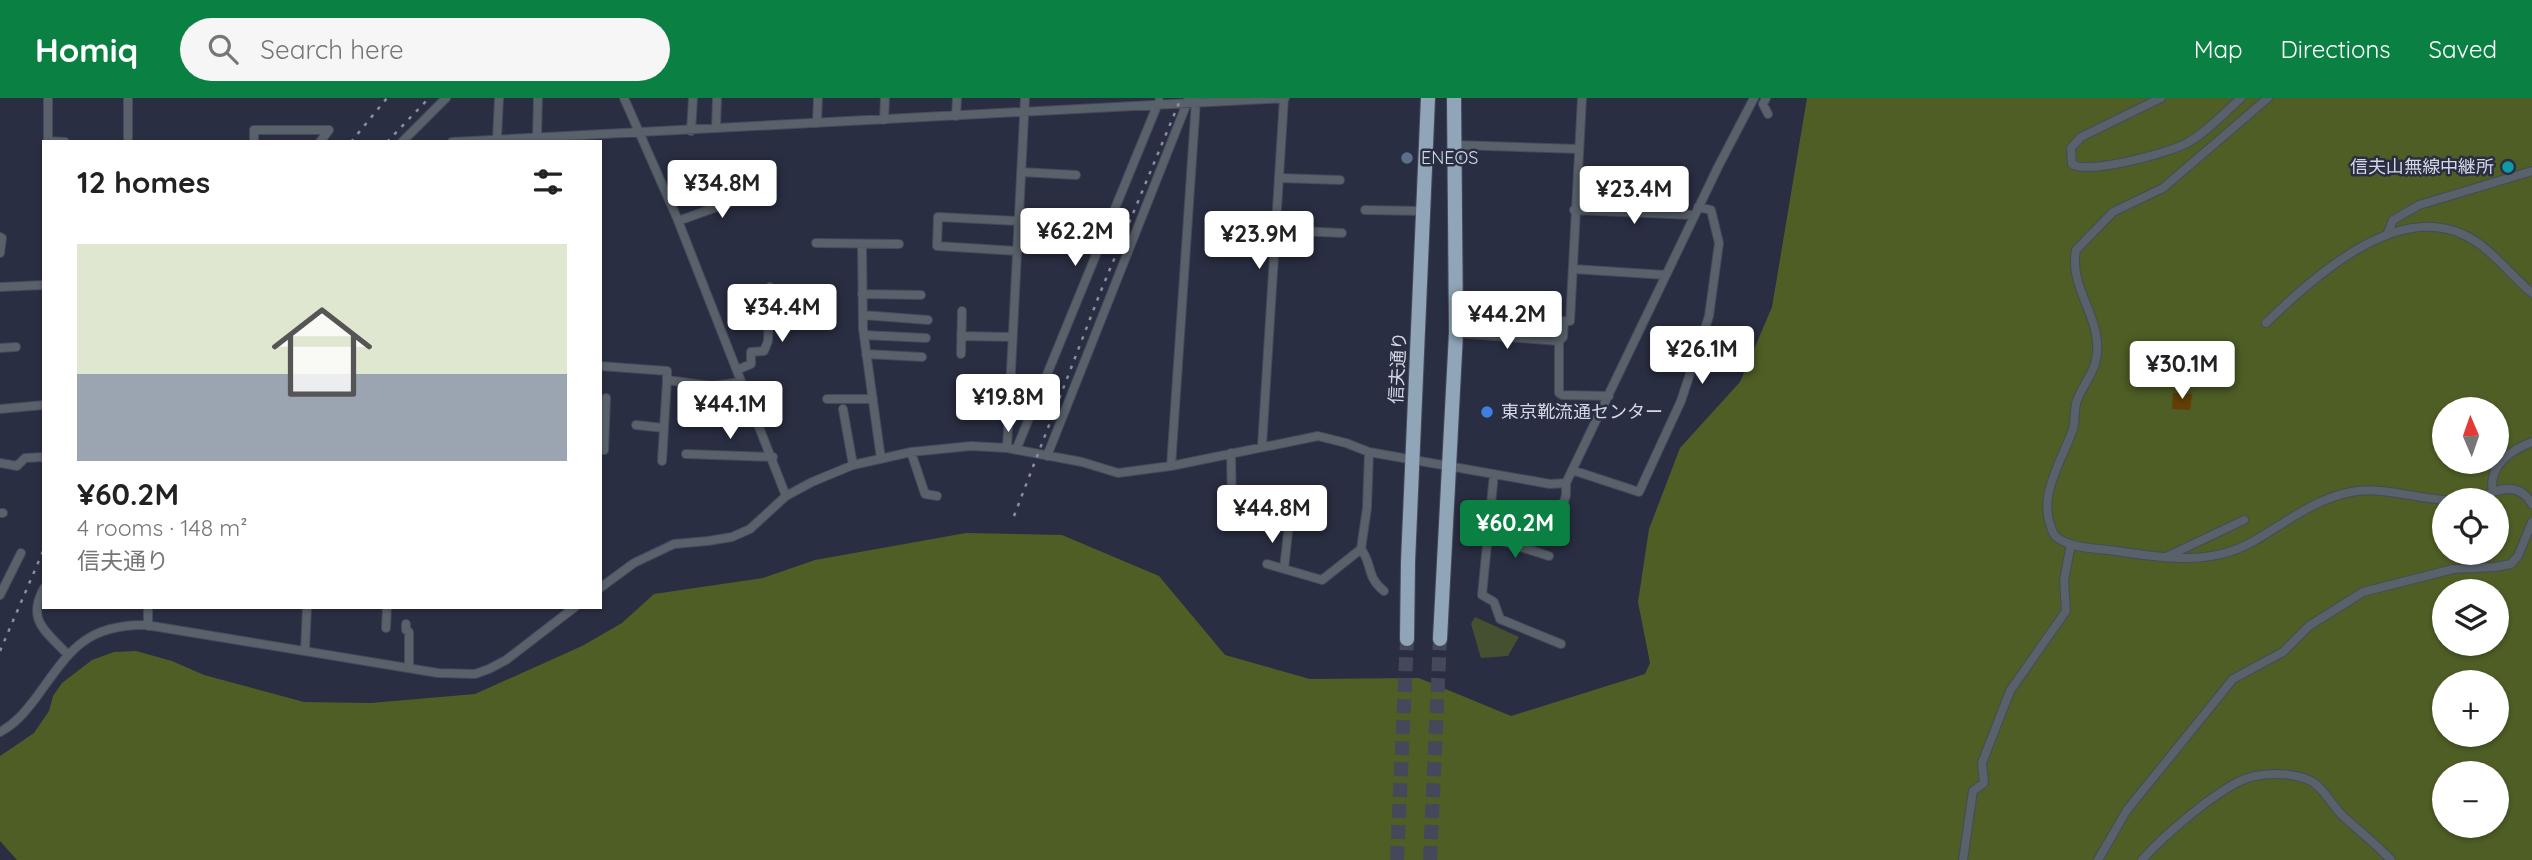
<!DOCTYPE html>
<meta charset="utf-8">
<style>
:root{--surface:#fff;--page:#f6f6f6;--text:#222;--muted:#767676;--accent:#0b8043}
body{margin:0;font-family:Quicksand,"Noto Sans JP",sans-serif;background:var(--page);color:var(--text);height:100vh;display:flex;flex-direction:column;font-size:26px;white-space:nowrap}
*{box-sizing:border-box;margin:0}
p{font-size:23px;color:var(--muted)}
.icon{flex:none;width:38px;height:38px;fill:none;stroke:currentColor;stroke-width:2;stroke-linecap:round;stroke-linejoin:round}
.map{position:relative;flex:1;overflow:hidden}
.drawer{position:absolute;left:42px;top:42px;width:560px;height:469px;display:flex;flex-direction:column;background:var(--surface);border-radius:0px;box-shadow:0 2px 5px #0004}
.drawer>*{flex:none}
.needle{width:46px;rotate:358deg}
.controls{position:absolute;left:2432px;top:299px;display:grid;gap:14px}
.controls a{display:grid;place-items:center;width:77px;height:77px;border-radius:50%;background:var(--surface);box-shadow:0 2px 5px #0004;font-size:35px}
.price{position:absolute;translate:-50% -60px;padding:0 16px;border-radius:7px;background:#fff;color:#222;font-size:23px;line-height:46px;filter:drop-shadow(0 2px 4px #0008)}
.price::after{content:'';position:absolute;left:50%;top:42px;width:21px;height:16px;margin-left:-10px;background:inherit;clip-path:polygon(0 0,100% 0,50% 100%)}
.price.on{background:var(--accent);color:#fff}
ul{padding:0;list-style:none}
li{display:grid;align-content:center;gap:14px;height:371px;padding:0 35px}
li span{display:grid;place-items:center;height:217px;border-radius:0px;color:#555}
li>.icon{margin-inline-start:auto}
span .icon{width:126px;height:126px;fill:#fffc;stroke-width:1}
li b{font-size:30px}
h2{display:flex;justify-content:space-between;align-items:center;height:84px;padding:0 35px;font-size:30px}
header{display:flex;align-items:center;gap:42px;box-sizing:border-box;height:98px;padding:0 35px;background:var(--accent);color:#fff}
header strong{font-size:33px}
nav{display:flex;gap:38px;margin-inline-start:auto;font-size:24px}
.search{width:490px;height:63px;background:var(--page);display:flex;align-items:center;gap:18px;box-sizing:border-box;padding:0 24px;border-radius:38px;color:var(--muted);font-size:26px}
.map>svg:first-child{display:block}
</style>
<header>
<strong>Homiq</strong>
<div class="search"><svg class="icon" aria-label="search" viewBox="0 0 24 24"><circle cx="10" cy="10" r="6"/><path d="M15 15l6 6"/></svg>Search here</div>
<nav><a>Map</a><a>Directions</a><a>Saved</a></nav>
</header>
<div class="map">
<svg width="2532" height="762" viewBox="0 0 2532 762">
<rect width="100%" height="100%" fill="#2a2e42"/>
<path fill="#455030" d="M1475,519l44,20 -11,19 -27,2 -10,-34z"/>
<path fill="#4e5e25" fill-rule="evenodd" d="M1807,0h725v762h-2515l-17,-19v-85l34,-23 15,-22 4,-15 9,-13 30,-23 22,-8 22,-1 36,10 32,14 100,27 67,1 104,-9 107,-48 40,-23 32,-29 109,-16 52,-18 151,-27 96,2 97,41 66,79 85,24 109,-1 92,38 134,-42 5,-11 -12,-61 11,-73 31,-81 60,-66 32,-75zM2445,312h52v52h-52zM2445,402h52v53h-52zM2445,494h52v52h-52zM2445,584h52v53h-52zM2445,676h52v52h-52z"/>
<path fill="#653f05" d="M2179,292h8v4h5l-2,16 -18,-1 1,-16h6z"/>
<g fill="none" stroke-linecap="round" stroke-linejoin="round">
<path stroke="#44485a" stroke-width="14" stroke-dasharray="14 7" stroke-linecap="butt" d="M1397,762l10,-221
M1430,762l10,-221"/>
<g stroke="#45495c" stroke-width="10">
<path id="street" d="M128,0v44
M624,0l53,120 109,278
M1582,0l-12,223h-6l-1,16 -4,4v52l3,2 47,1
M1766,0l-3,6 5,10
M2161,0l-80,39 -10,11 1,16c15,11 97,-11 115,-21 20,-11 37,-30 54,-45
M2268,0l-105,90 -50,24 -37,38c-8,41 31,71 19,114 -4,12 -12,22 -17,34 -5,10 -2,21 -5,31 -12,35 -39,70 -18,107 15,13 42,12 61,15 46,7 93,15 136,-9 32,-18 62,-43 99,-50 44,-9 100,23 142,0
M956,18l1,-18
M884,22l1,-22
M817,25l1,-25
M716,30l1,-30
M691,33l2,-33
M537,39l1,-39
M497,41l2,-41
M48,43l17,1
M48,44v-44
M254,44v-12h75
M320,44l9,-12
M402,44l44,-44
M452,44l833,-44
M1456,47l123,4
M1021,74l55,3
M1279,80l61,2
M1365,112l58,1
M1574,112l120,5
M678,123l61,-22 22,-3
M1276,132l66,3
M2387,137l6,-15 26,-15 113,-34
M0,139l2,1 -2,15
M816,145l83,1
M862,146l1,85 18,130
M1017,153l-80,-5 1,-29 80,4
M1573,171l93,6
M0,189l44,-2
M862,196l59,1
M863,217l65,5
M2266,225c46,-44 127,-120 196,-89 27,11 48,41 70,59
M1456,235l103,8
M864,237l62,3
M961,238l51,1
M0,250l16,-1
M866,256l56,3
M961,256l1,-43
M600,268l67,5v9l45,6 29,-4
M737,272l14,-6v-12l13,-1 4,-10 2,-54
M827,301h46
M0,311l44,-4
M843,311l10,56
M636,327l28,3
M2532,344c-23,9 -44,24 -39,50 16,-6 30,-4 39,12
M1262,348l22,-348
M1007,350l18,-350
M604,352l2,-52
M1016,352l143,-349
M911,354l14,42 12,2
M1231,355l1,57 24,5
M686,356l87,3
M1047,358l142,-358
M662,363l5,-81
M0,365l17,3 8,-8 19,-1
M1171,368l25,-365
M1572,372l67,22 42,-91 28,-85 10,-73 -8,-33 -13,-3
M1494,376l-12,121 12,7 6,17 61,25
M0,415h3
M1555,434l11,-37v-12l152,-316 36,-69
M1489,439l60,19
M1361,451c12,16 5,28 23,42
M2168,458l76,-36
M1267,466l55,16 39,-31 6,-41 2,-56
M1284,471l5,-46
M44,490c-18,33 2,43 23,66
M600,490l34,-25 40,-19 34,-3 24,-4 18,-8 36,-33 26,-14 41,-17 58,-13 60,-6 36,2 75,14 36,11 53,-7 147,-30 28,7 23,9 181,32 16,-1
M0,497l21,-42
M406,526v6l3,2v36
M148,528v-19
M386,530l1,-21
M305,553l2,-44
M0,634c15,-8 25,-20 35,-33 33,-45 48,-75 111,-74l292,48 37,1 14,-5 17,-9 69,-53
M1963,762l10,-69 11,-8 -2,-20 28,-72 56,-80 -2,-31 7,-36
M2098,762l29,-50 106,-131 50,-27 26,-26 54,-34 90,-23 42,-2 16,-3 7,-8 14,-34
M2142,762c21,-24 67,-63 96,-78 19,-10 53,-11 73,-1 14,8 21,25 32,35 16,15 33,28 48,44"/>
</g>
<g stroke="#45495c" stroke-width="16">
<path id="highway" d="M1407,541l1,-77 20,-464
M1440,541l16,-306 -2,-235"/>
</g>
<use href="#street" stroke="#59616a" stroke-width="8"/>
<use href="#highway" stroke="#91a5b9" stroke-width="14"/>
<path stroke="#8a8e9e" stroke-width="2.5" stroke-dasharray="3.5 7" stroke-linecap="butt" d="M351,44l36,-44
M387,44l42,-44
M1014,418l86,-223 81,-195
M0,553l44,-102"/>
</g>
<circle fill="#5c6f8a" stroke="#2a2e42" stroke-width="2.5" cx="1407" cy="60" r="7"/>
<circle fill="#0f9aa8" stroke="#2a2e42" stroke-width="2.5" cx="2508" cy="69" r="7"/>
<circle fill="#3f7fe0" stroke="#2a2e42" stroke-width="2.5" cx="1487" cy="314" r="7"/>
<g text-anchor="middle" stroke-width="5" stroke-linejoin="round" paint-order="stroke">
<g font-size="18" fill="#d4d8e5" stroke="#2a2e42" text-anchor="start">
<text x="1421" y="66">ENEOS</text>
<text x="2494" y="75" text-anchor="end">信夫山無線中継所</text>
<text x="1501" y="320">東京靴流通センター</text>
</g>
<g font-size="18" fill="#d4d8e5" stroke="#2a2e42">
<text transform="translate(1398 270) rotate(-87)" y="6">信夫通り</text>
</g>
</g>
</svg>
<div class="controls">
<a><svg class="needle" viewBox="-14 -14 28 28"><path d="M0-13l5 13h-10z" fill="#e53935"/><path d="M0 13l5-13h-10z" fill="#767676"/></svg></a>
<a><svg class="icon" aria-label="locate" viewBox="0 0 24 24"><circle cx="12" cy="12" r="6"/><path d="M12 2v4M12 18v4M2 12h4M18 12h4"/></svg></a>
<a><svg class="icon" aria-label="layers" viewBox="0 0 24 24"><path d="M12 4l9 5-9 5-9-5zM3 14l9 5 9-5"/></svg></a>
<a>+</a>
<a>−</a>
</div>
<b class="price" style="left:722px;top:122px">¥34.8M</b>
<b class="price" style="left:1634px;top:128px">¥23.4M</b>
<b class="price" style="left:1075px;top:170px">¥62.2M</b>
<b class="price" style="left:1259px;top:173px">¥23.9M</b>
<b class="price" style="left:782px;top:246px">¥34.4M</b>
<b class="price" style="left:1507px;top:253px">¥44.2M</b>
<b class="price" style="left:1702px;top:288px">¥26.1M</b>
<b class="price" style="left:2182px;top:303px">¥30.1M</b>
<b class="price" style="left:1008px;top:336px">¥19.8M</b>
<b class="price" style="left:730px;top:343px">¥44.1M</b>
<b class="price" style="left:1272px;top:447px">¥44.8M</b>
<b class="price on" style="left:1515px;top:462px">¥60.2M</b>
<section class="drawer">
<h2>12 homes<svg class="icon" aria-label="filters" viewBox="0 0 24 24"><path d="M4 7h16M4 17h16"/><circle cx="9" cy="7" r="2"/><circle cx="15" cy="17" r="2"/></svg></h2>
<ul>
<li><span style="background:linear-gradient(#dfe7d0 60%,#9aa5b1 0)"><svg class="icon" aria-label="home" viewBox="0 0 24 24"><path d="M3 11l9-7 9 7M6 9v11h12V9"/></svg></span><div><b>¥60.2M</b><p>4 rooms · 148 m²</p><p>信夫通り</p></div></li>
</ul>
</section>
</div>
